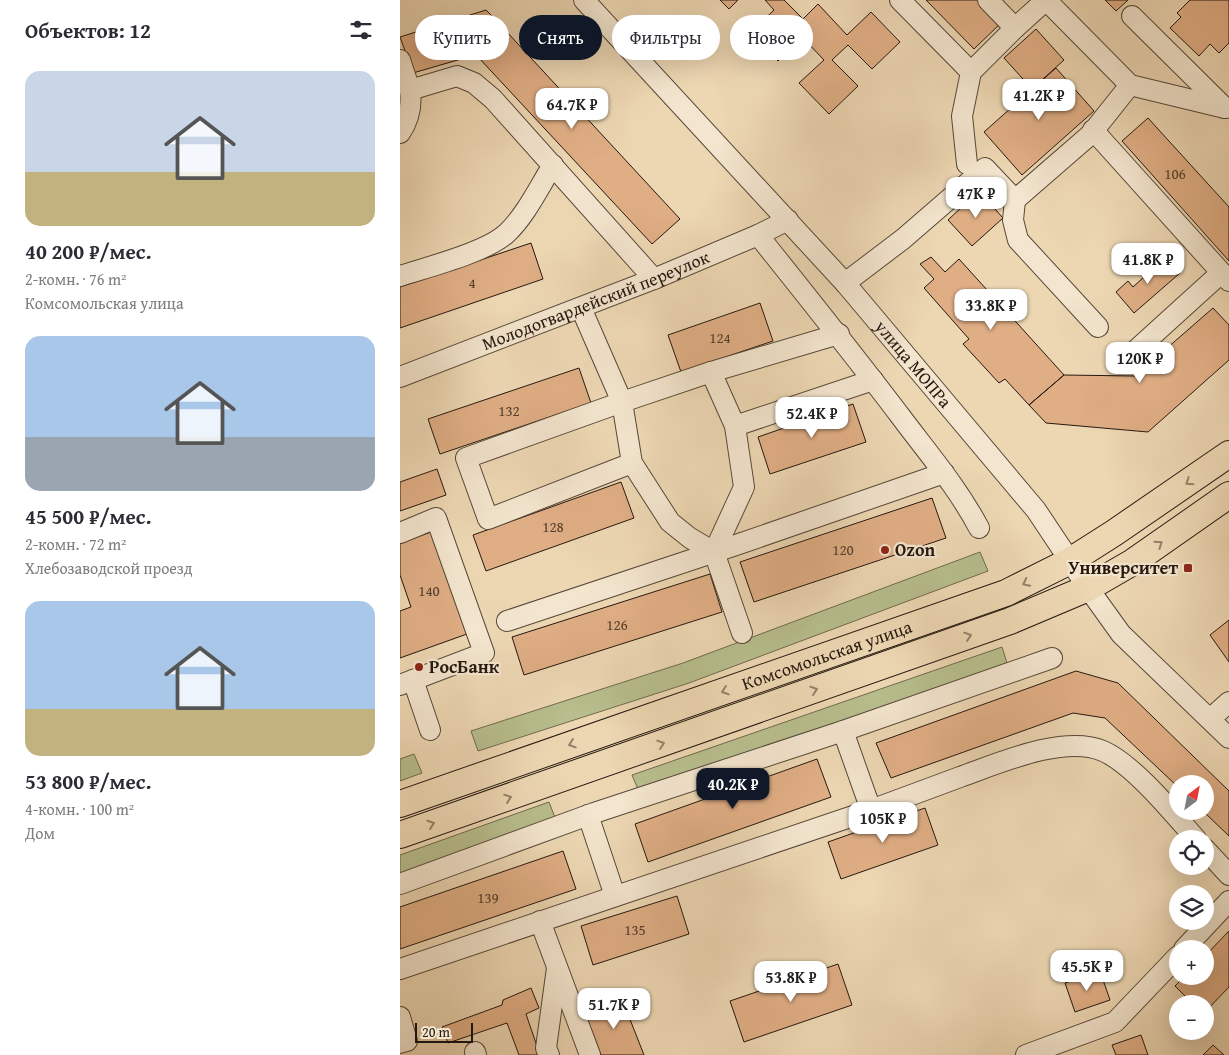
<!DOCTYPE html>
<html lang="ru">
<meta charset="utf-8">
<style>
:root{--surface:#fff;--page:#f2f2f3;--text:#2b2b33;--muted:#7c7c81;--accent:#111827}
body{margin:0;font-family:"Gentium Book Plus",serif;background:var(--page);color:var(--text);height:100vh;display:flex;flex-direction:column;font-size:19px;white-space:nowrap}
*{box-sizing:border-box;margin:0}
p{font-size:16px;color:var(--muted)}
.icon{flex:none;width:28px;height:28px;fill:none;stroke:currentColor;stroke-width:2;stroke-linecap:round;stroke-linejoin:round}
.map{position:relative;flex:1;overflow:hidden}
.sheet{display:flex;flex-direction:column;background:var(--surface);width:400px}
.sheet>*{flex:none}
.top-card{position:absolute;left:15px;top:15px;width:475px;height:45px;display:flex;gap:10px}
.needle{width:32px;rotate:32deg}
.tools{position:absolute;left:769px;top:775px;display:grid;gap:10px}
.tools a{display:grid;place-items:center;width:45px;height:45px;border-radius:50%;background:var(--surface);box-shadow:0 5px 20px #0002;font-size:25px}
.scale{position:absolute;left:15px;bottom:12px;width:58px;box-sizing:border-box;padding-left:5px;border:2px solid #24180f;border-top:0;font-size:14px;line-height:18px;white-space:nowrap;color:#24180f;-webkit-text-stroke:4px #f3e5ce;paint-order:stroke}
.price{position:absolute;translate:-50% -42px;padding:0 11px;border-radius:10px;background:#fff;color:#222;font-size:16px;line-height:32px;filter:drop-shadow(0 1px 2px #0008)}
.price::after{content:'';position:absolute;left:50%;top:30px;width:15px;height:11px;margin-left:-8px;background:inherit;clip-path:polygon(0 0,100% 0,50% 100%)}
.price.current{background:var(--accent);color:#fff}
ul{padding:0;list-style:none}
li{display:grid;align-content:center;gap:10px;height:265px;padding:0 25px}
li span{display:grid;place-items:center;height:155px;border-radius:15px;color:#555}
li>.icon{margin-inline-start:auto}
span .icon{width:90px;height:90px;fill:#fffc;stroke-width:1}
li b{font-size:21px}
h2{display:flex;justify-content:space-between;align-items:center;height:60px;padding:0 25px;font-size:21px}
.chip{padding:0 18px;border-radius:22px;background:var(--surface);box-shadow:0 5px 20px #0002;font-size:18px;line-height:45px}
.chip.current{background:var(--accent);color:#fff}
main{display:flex;flex:1;min-height:0}
.map>svg:first-child{display:block}
</style>
<main>
<section class="sheet">
<h2>Объектов: 12<svg class="icon" aria-label="filters" viewBox="0 0 24 24"><path d="M4 7h16M4 17h16"/><circle cx="9" cy="7" r="2"/><circle cx="15" cy="17" r="2"/></svg></h2>
<ul>
<li><span style="background:linear-gradient(#c9d6e8 65%,#c2b280 0)"><svg class="icon" aria-label="home" viewBox="0 0 24 24"><path d="M3 11l9-7 9 7M6 9v11h12V9"/></svg></span><div><b>40 200 ₽/мес.</b><p>2-комн. · 76 m²</p><p>Комсомольская улица</p></div></li>
<li><span style="background:linear-gradient(#a9c7e8 65%,#9aa5b1 0)"><svg class="icon" aria-label="home" viewBox="0 0 24 24"><path d="M3 11l9-7 9 7M6 9v11h12V9"/></svg></span><div><b>45 500 ₽/мес.</b><p>2-комн. · 72 m²</p><p>Хлебозаводской проезд</p></div></li>
<li><span style="background:linear-gradient(#a9c7e8 70%,#c2b280 0)"><svg class="icon" aria-label="home" viewBox="0 0 24 24"><path d="M3 11l9-7 9 7M6 9v11h12V9"/></svg></span><div><b>53 800 ₽/мес.</b><p>4-комн. · 100 m²</p><p>Дом</p></div></li>
</ul>
</section>
<div class="map">
<svg width="829" height="1055" viewBox="0 0 829 1055">
<rect width="100%" height="100%" fill="#edd7b3"/>
<filter id="stains"><feTurbulence type="fractalNoise" baseFrequency=".004" numOctaves="4"/><feColorMatrix values="0 0 0 0 .2 0 0 0 0 .09 0 0 0 0 .02 0 0 0 .5 -.17"/></filter>
<radialGradient id="worn" r=".72"><stop offset=".6" stop-color="#630" stop-opacity="0"/><stop offset="1" stop-color="#630" stop-opacity=".3"/></radialGradient>
<path fill="#b8be8d" stroke="#6e6b4e" d="M580,552l8,19 -299,112 -211,68 -7,-20 212,-68z
M602,647l5,16 -367,131 -8,-19z
M14,754l8,19 -22,8v-22z
M149,802l7,18 -156,55v-20z"/>
<path fill="#e0ae85" stroke="#24180f" d="M320,0h18l-9,9z
M365,0h19l19,19 15,-15 29,31 24,-23 29,30 -28,27 -24,-24 -16,15 26,26 -29,28 -30,-31 25,-23 -22,-23 -24,24 -28,-28 24,-23z
M526,0h55l21,22 -28,27z
M705,0h23l-12,11z
M790,0h39v43l-10,10 -9,-9 -11,12 -29,-28 11,-11 -4,-4z
M86,10l7,7 -28,26 10,12 -62,18 -13,-36z
M93,17l187,202 -28,25 -187,-201z
M636,29l28,31 -32,29 -28,-31z
M656,68l38,43 -72,64 -38,-43z
M748,118l81,89v54l-107,-120z
M579,191l24,27 -31,28 -24,-26z
M131,243l12,36 -143,49v-41z
M531,257l14,15 14,-13 105,116 -35,30 -24,-26 -6,4 -36,-39 6,-5 -45,-51 10,-9 -14,-15z
M766,257l14,16 -46,40 -18,-21 12,-11 5,6z
M360,303l13,38 -92,31 -13,-37z
M813,308l16,17v35l-81,72 -102,-9 -17,-18 35,-30 71,1z
M179,368l12,35 -151,51 -12,-35z
M453,404l13,38 -96,32 -12,-37z
M37,469l9,26 -46,16v-29z
M221,482l13,36 -148,53 -13,-36z
M532,498l14,40 -192,64 -14,-40z
M31,532l36,102 -67,24v-47l11,-4 -11,-32v-32z
M310,574l12,38 -198,63 -12,-38z
M829,620v42l-19,-27z
M676,671l42,12 111,108v45l-26,-25h2v-27h-27v3l-73,-69 -32,-5 -182,65 -15,-35z
M417,759l14,38 -183,65 -13,-38z
M525,808l13,37 -97,34 -13,-37z
M163,851l13,38 -176,60v-42z
M277,896l12,38 -96,31 -12,-39z
M829,931v56l-24,25v-8h-12l-18,-18 10,-10h20v-20z
M438,964l14,41 -108,37 -14,-41z
M700,971l10,29 -35,12 -10,-29z
M131,988l8,20 -13,6 14,41h-21l-12,-32 -59,20 -6,-16 60,-22 1,-5z
M222,999l22,56h-43l-16,-42z
M741,1035l7,20h-32l-4,-10z
M813,1045l11,10h-21z"/>
<g fill="none" stroke-linecap="round" stroke-linejoin="round">
<g stroke="#564838" stroke-width="22">
<g id="minor">
<path id="s1" d="M184,0l261,283 191,227 52,78 33,46 108,104"/>
<path d="M500,0l71,72"/>
<path d="M588,0l27,28"/>
<path d="M646,0l84,85 95,23"/>
<path d="M732,16l93,92"/>
<path d="M0,60l10,30"/>
<path d="M693,130l136,151"/>
<path d="M0,133c9,-13 12,-27 10,-43l47,-14 17,7 19,16 161,180"/>
<path d="M567,164l-5,-48 9,-44 44,-44 31,-28"/>
<path d="M615,200l-2,20 5,20 80,87"/>
<path d="M358,235c48,60 96,120 143,182 27,36 57,71 78,111"/>
<path d="M0,276c28,-9 87,-24 107,-43 19,-18 32,-46 46,-68"/>
<path d="M445,283l58,-44 82,-71 30,32 76,-66 39,-49"/>
<path d="M181,308l41,94 10,61 38,59 20,16 24,14 28,81"/>
<path d="M724,361l97,-88"/>
<path d="M311,372l24,54 9,61 -30,65"/>
<path id="s2" d="M0,377l254,-98 104,-44 30,-15"/>
<path d="M335,426l138,-46"/>
<path d="M232,463l-144,56 -22,-61 156,-56 89,-30 128,-38"/>
<path d="M0,533l36,-15 48,135 -84,32"/>
<path d="M107,621l229,-76 208,-72"/>
<path d="M13,680l17,50"/>
<path d="M810,719l19,-17"/>
<path d="M443,731l28,79c29,-11 59,-22 89,-33 37,-13 104,-43 143,-26 30,13 70,62 93,88"/>
<path d="M188,815l27,81"/>
<path d="M805,849l24,26"/>
<path d="M0,884l194,-71 249,-82 209,-73"/>
<path d="M140,921l50,134"/>
<path d="M784,949l45,-48"/>
<path d="M0,969l471,-159"/>
<path d="M0,1017l7,24 -7,2"/>
<path d="M75,1052l1,3"/>
<path d="M149,1055l-3,-7 11,-80"/>
<path d="M626,1055l89,-33 63,-66"/>
</g>
</g>
<g stroke="#24180f" stroke-width="28">
<g id="major">
<path id="s3" d="M0,804l606,-211 64,-32 44,-28 115,-79"/>
<path d="M0,835l610,-214 78,-33 45,-26 96,-67"/>
</g>
</g>
<use href="#minor" stroke="#f3e5ce" stroke-width="20"/>
<use href="#major" stroke="#edd7b3" stroke-width="26"/>
</g>
<defs><path id="oneway-chevron" d="M-2-3.5L2.5 0L-2 3.5" fill="none" stroke-width="1.6" stroke-linecap="round" stroke-linejoin="round" transform="scale(1.25)"/></defs>
<g stroke="#938169">
<use href="#oneway-chevron" transform="translate(789 482) rotate(146)"/>
<use href="#oneway-chevron" transform="translate(759 544) rotate(-35)"/>
<use href="#oneway-chevron" transform="translate(626 583) rotate(154)"/>
<use href="#oneway-chevron" transform="translate(568 636) rotate(-19)"/>
<use href="#oneway-chevron" transform="translate(414 690) rotate(-19)"/>
<use href="#oneway-chevron" transform="translate(325 691) rotate(161)"/>
<use href="#oneway-chevron" transform="translate(172 744) rotate(161)"/>
<use href="#oneway-chevron" transform="translate(261 744) rotate(-19)"/>
<use href="#oneway-chevron" transform="translate(108 798) rotate(-19)"/>
<use href="#oneway-chevron" transform="translate(31 824) rotate(-19)"/>
</g>
<g fill="#8f2418" stroke="#f3e5ce" stroke-width="2">
<circle cx="485" cy="550" r="5"/>
<rect x="783" y="563" width="10" height="10" rx="2.5"/>
<circle cx="19" cy="667" r="5"/>
</g>
<g text-anchor="middle" stroke-width="4.5" stroke-linejoin="round" paint-order="stroke">
<g font-size="15" fill="#533e2c">
<text x="775" y="179">106</text>
<text x="72" y="288">4</text>
<text x="320" y="343">124</text>
<text x="109" y="416">132</text>
<text x="153" y="532">128</text>
<text x="443" y="555">120</text>
<text x="29" y="596">140</text>
<text x="217" y="630">126</text>
<text x="88" y="903">139</text>
<text x="235" y="935">135</text>
</g>
<g font-size="18" fill="#24180f" stroke="#f3e5ce">
<text dy="6" stroke="none"><textPath href="#s2" startOffset="210">Молодогвардейский переулок</textPath></text>
<text dy="6" stroke="none"><textPath href="#s1" startOffset="491">улица МОПРа</textPath></text>
<text dy="6" stroke="none"><textPath href="#s3" startOffset="452">Комсомольская улица</textPath></text>
</g>
<g font-size="18" font-weight="bold" fill="#24180f" stroke="#f3e5ce" text-anchor="start">
<text x="495" y="556">Ozon</text>
<text x="778" y="574" text-anchor="end">Университет</text>
<text x="29" y="673">РосБанк</text>
</g>
</g>
<rect width="100%" height="100%" filter="url(#stains)"/>
<rect width="100%" height="100%" fill="url(#worn)"/>
</svg>
<div class="tools">
<a><svg class="needle" viewBox="-14 -14 28 28"><path d="M0-13l5 13h-10z" fill="#e53935"/><path d="M0 13l5-13h-10z" fill="#7c7c81"/></svg></a>
<a><svg class="icon" aria-label="locate" viewBox="0 0 24 24"><circle cx="12" cy="12" r="6"/><path d="M12 2v4M12 18v4M2 12h4M18 12h4"/></svg></a>
<a><svg class="icon" aria-label="layers" viewBox="0 0 24 24"><path d="M12 4l9 5-9 5-9-5zM3 14l9 5 9-5"/></svg></a>
<a>+</a>
<a>−</a>
</div>
<div class="scale">20 m</div>
<b class="price" style="left:639px;top:121px">41.2K ₽</b>
<b class="price" style="left:172px;top:130px">64.7K ₽</b>
<b class="price" style="left:576px;top:219px">47K ₽</b>
<b class="price" style="left:748px;top:285px">41.8K ₽</b>
<b class="price" style="left:591px;top:331px">33.8K ₽</b>
<b class="price" style="left:740px;top:384px">120K ₽</b>
<b class="price" style="left:412px;top:439px">52.4K ₽</b>
<b class="price current" style="left:333px;top:810px">40.2K ₽</b>
<b class="price" style="left:483px;top:844px">105K ₽</b>
<b class="price" style="left:687px;top:992px">45.5K ₽</b>
<b class="price" style="left:391px;top:1003px">53.8K ₽</b>
<b class="price" style="left:214px;top:1030px">51.7K ₽</b>
<div class="top-card">
<a class="chip">Купить</a>
<a class="chip current">Снять</a>
<a class="chip">Фильтры</a>
<a class="chip">Новое</a>
</div>
</div>
</main>
